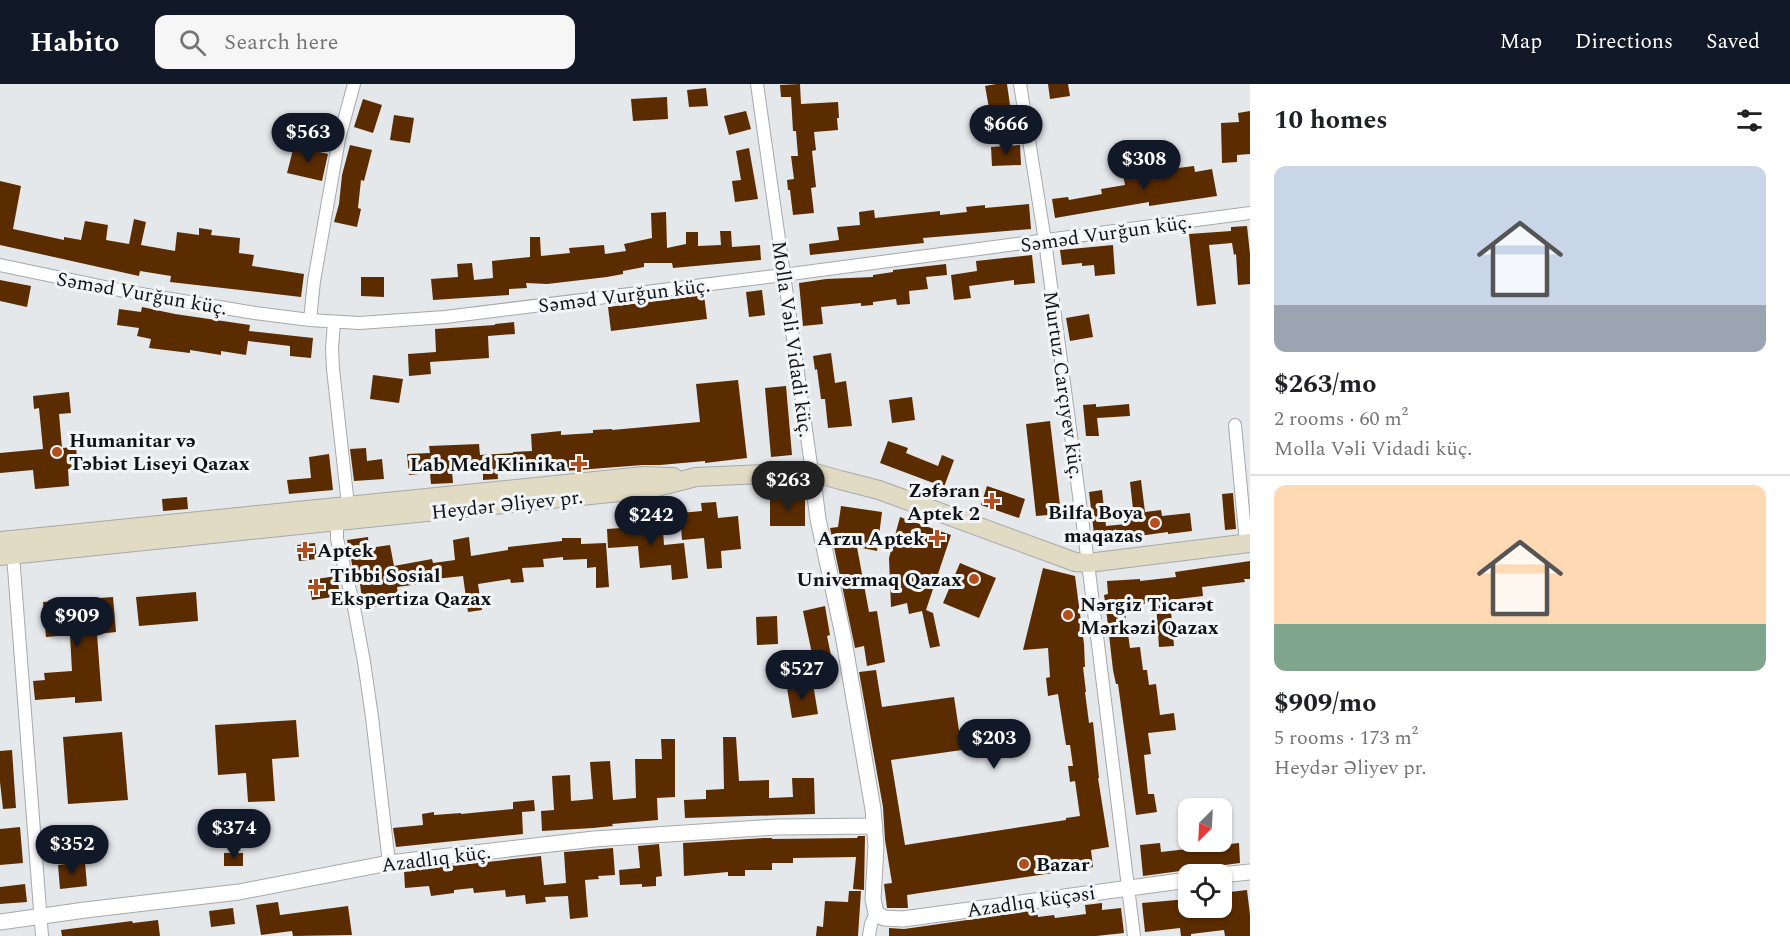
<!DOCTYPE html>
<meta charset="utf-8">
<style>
:root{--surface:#fff;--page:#f6f6f6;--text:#202124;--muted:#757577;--line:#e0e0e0;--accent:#111827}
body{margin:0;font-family:Spectral,serif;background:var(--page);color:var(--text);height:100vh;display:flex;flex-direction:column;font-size:22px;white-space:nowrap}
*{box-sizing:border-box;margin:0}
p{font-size:20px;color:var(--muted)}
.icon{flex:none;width:33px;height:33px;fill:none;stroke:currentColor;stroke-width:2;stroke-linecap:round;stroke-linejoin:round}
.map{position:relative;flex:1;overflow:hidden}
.sheet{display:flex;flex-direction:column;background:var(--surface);width:540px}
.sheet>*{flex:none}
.needle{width:39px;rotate:204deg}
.fabs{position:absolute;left:1178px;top:714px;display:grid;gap:12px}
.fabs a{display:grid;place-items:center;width:54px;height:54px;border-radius:12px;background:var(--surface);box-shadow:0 2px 4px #0004;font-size:30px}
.price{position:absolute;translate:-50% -51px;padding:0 14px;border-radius:21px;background:var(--accent);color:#fff;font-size:20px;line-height:39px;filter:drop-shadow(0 2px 3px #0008)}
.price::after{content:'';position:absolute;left:50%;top:36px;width:18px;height:14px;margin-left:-9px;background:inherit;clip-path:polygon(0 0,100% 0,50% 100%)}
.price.current{background:#222;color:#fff}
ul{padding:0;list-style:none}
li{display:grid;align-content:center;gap:12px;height:318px;padding:0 24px}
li+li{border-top:2px solid var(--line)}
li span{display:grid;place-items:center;height:186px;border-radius:12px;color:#555}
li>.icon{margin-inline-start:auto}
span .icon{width:108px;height:108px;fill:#fffc;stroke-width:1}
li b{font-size:26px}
h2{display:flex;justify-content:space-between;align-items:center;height:72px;padding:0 24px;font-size:26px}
header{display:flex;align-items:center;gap:36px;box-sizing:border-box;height:84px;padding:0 30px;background:var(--accent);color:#fff}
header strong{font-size:28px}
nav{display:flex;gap:33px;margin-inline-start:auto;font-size:21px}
.search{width:420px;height:54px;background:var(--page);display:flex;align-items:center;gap:15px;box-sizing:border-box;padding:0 21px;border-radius:12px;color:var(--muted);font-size:22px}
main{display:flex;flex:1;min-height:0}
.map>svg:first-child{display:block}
</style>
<header>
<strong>Habito</strong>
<div class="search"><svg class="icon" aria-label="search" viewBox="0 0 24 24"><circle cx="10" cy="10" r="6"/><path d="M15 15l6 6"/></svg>Search here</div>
<nav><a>Map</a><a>Directions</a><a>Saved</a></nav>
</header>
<main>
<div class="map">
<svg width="1250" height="852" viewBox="0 0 1250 852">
<rect width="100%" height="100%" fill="#e5e8eb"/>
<path fill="#5c2c01" d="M800,0l1,20 37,-2 1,16h-2l1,12 -24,2 2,18 -4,1 4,36 -5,1 3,25 -21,2 -3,-25h-2l-1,-10 7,-1 -3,-23h7l-2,-25h-3l-2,-34h-10l-1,-12z
M996,0h11l3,21 -21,3 -4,-22z
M1048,0h20l2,12 -20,3z
M706,4l2,18 -19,1 -2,-17z
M667,13l1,22 -35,2 -2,-22z
M363,15l19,6 -9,28 -19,-6z
M746,27l5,18 -22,6 -5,-19z
M1250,27v43l-13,1v7l-15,1 -1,-40 18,-1 -1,-9z
M394,31l20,3 -4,25 -20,-3z
M350,61l22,5 -8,31 -3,-1 -3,28 3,1 -4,18 -23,-5 5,-18 3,-29z
M1020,61l1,20 -29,1 -1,-19z
M294,62l34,8 -6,27 -35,-8z
M749,64l9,51 -23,3 -3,-21 9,-1 -5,-29z
M1194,82l1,6 17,-3 5,27 -68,10v-4l-94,16 -3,-19 16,-2 1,3 33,-6 -1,-5 24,-4 -2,-10 23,-3v-2l16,-2v2z
M0,97l21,5 -8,43 51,11v-3l17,3 4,-19 23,4 -2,15 23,4 5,-25 12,3 -5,23 34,6 2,-19 22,3v-7l13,2 -1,5 29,3 -1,15 15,2 -2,11 52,8 -3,23 -131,-15 1,-6 -31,-5 -1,5 -139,-31z
M1029,120l2,25 -108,9 1,5 -114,12 -1,-11 30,-4 -2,-13 23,-2 -1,-13 15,-2 1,8 65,-7v4l27,-3 -1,-5 19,-2v3z
M666,128l1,36 19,-4v-12h12v14l23,-1 -1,-14h11l1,16 28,-2 1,15 -88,8 -1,-5h-28v4l-21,4v3l-16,3 -60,7 -21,-1 1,5 -18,1v6l-76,5 -2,-21 27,-2 -1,-13 15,-1 2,17 19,-2 -1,-17 38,-4v-20h10l1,19 29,-3 -1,-5 35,-3 1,9 21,-3 -2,-7 28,-6 -1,-25z
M1247,142l3,28v30l-12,1 -2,-31 -2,1 -2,-12 -23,2 7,59 -19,2 -8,-72 42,-3v-4z
M1113,161l2,29 -20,2 -1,-11 -12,1v-3l-20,2 -2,-15z
M1032,171l3,28 -21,2v-5l-45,6 2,12 -17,2 -3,-25 26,-4 -1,-10z
M946,180l1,11 -21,2 2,12 -19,2 1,13 -13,1 -1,-6 -23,3v3l-12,1v-3l-40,4 2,17 -20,2 -4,-43 27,-4 47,-2v-2l20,-3v-2z
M361,193h23v20l-23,-1z
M0,196l31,6 -4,21 -27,-6z
M762,206l3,25 -16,2 -3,-25z
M704,211l3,24 -96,12 -3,-24z
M142,223l33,7 75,11 -1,6 64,7 -2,20 -21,-2v-10l-42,-5 -2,14 -25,-4v4l-31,-5v3l-41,-5 2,-9 -14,-3 2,-8 -22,-3 2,-16 22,3z
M1089,230l4,23 -23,4 -4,-23z
M514,238l1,12 -27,2 1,22 -59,4 1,12 -22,2 -1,-22 28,-2 -1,-23 60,-4v-1z
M831,269l4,30 11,-2 6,45 -24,2 -3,-29h-4l-4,-30 -2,1 -2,-14z
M373,291l30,4 -4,24 -29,-4z
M738,296l9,78 -42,5v-2l-45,4h-17l-78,6v2l-12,1 -1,-9 -55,2 1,12 -15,1v-10l-31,2 1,11 -22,1 -1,-11 -21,2 -2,-21 23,-1 -1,-7 50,-2 1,11 33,-2v-1l19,-1 -1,-17 30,-3v4l32,-2v-3l19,-1v1l88,-8 -4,-38z
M786,302l6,69 -21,2 -6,-69z
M69,308l2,21 -12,1 3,34 14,-1 2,21 -10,1 1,17 -34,3 -2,-19 -33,3v-20l43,-4 -4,-41 -5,1 -1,-13z
M912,313l3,23 -23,3 -3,-23z
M1096,320v3l33,-3 1,12 -33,2 2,18h-13l-3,-31z
M1050,337l11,93 -25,2 -10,-92z
M888,357l20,7 -2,5 32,13 4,-11 12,5 -10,27 -64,-24z
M366,364l1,13 15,-2 2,20 -30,2 -4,-32z
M329,370l4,36 -44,4 -2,-14 24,-2 -2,-21z
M1141,396l4,32 16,-2 1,6 28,-3 2,18 -24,3v-2l-73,10 -6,-50 13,-2 4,36 20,-2 -2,-13 9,-2 -3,-27z
M987,402l38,13 -6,19 -38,-13z
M1233,409l3,36 -11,1 -3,-36z
M187,413l1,12 -25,2 -1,-12z
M805,414v28h-35v-27z
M716,418l2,16 20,-2 3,33 -20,2 1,17 -15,1 -3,-31 -22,2 -2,-27 22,-2 -1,-8z
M841,422l41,6 -5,39 -20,-4 12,65 8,-1 8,51 -18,4 -3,-20 -9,2 -25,-120 8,-1z
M662,432l2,29 20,-2 4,35 -16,2 -1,-15 -31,3 -2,-22 -30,2 -1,-19 44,-3 -1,-9z
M900,433l51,18 -25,75 7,3 7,33 -10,2 -8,-37 -13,3 -2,-11 -16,4 -2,-49z
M368,453l1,11 21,-3 4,21 38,-7 1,4 22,-3 -2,-20 16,-3 2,19 37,-6v-3l54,-6v-3h19v6l25,-1 3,44 -13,1v-21l-9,1v-9l-24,1v-3l-20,2 1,8 -22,1 2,14 -13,1 -1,-4 -32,5 4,26 -14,2 -5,-36 -28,3v3l-38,5 1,7 -20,3 1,9 -16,2 -5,-40 -5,1 -6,-29z
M315,459l2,16 -18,2 -2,-16z
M1250,477v18h-6l1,3 -43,5 1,9 -33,4 4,46 -15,1 -3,-44 -28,2v1h-4l6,42 10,-1 3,23h4l2,15 7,-1 4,31 14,-2 2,17 -28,3 3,21 -7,1 4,39h6l3,18 -21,3 -18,-131h-2l-3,-14 -6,-53 -3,-22 4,-1 -1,-13 33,-2v2l36,-4 -1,-5z
M960,479l36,15 -17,40 -36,-15z
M1043,484l32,8 9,68 1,23h-2l3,25h-1l4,31 4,-1 6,56h-1l11,69 -18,3 2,17 -186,28 1,13h-21l-3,-24 8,-1 -7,-43 -2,-33 -24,-135 17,-2 6,37 72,-10 8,53 -71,10 14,85 161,-25v-2l14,-2 -5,-35 -5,1 -2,-16h5l-3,-21h-4l-8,-51 -10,2 -2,-18 4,-1 -2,-29 -25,2z
M337,492l3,20 -28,4 -3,-20z
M196,508l2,29 -59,5 -3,-29z
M113,513l3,35 -19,2 5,67 -27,2v-6l-40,3 -2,-19 12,-1 -1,-7 28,-2 -2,-36 -24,2 -3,-35z
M825,522l5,29 -3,1 6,29 -18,3 -12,-57z
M777,532l1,28 -21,1 -1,-28z
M813,600l5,30 -26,4 -5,-30z
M296,636l3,37 -27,2 3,42 -27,1 -2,-29 -28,2 -3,-50z
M122,648l6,68 -60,4 -5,-67z
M723,653h13l3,44 30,-1v18l24,-1 -1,-19h22l1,36 -130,4 -1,-18 22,-1v-9l18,-1z
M661,655h14v58l-18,1 1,22 -46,4 1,2 -20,2 -51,3 -1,-20 13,-1 -2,-34 18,-1 1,26 22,-2 -3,-37 20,-1 3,39 23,-2 -1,-39h27z
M12,666l4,58 -13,1 -3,-27v-31z
M534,716l1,11 -13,1 1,22 -127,13 -3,-19 30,-3 -1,-11 12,-2v3l27,-2v1l52,-5v-7z
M20,743l3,36 -23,2v-36z
M858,752h7l-1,54 -11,-1 3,-32 -63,1v5h-21v7h-27v6h-17v-4l-44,4 -1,-33 81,-5h8v1l85,-1z
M1160,759l1,9 78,-9 1,20 -97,13 -3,-31z
M659,760l3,32 -6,1v9l-14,1v-3l-22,1 -1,-15 21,-2 -2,-22z
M613,764l2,27 -17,1 1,3 -14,1 3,37 -18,2 -2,-23 -23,1 1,5 -20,2 -1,-9 -19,2 -1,-7 -31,3 -1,-5 -19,2v3l-23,3 -2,-10 -24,2 -1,-17 137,-15 3,29 22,-2 -2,-31z
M224,769h19v13h-19z
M85,778l2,24 -27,3 -2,-24z
M25,800l2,18 -27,2v-17z
M1247,806l3,25v21h-25l-1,-6 -33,4v2h-10l-1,-8 -35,4 -3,-29 46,-4v9h33v-15z
M849,807h12l-3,45h-42l1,-10 6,1 2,-26 23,1z
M278,818l2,13 68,-9 4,29 -59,1 -1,-5 -31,4 -5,-30z
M1102,819v7l19,-2 3,25 -28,3h-207v-8l15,1 133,-19 1,7 16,-2 1,3 31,-4 -1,-9z
M233,824l2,16 -24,3 -2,-16z
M158,836l2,16h-98l-1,-6 71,-9 1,2z"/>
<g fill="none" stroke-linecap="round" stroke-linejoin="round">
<g stroke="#a6a8ab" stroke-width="14">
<path id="minor" d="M757,0l55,388
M1020,0l25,157 43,322 46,373
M0,181l129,27 126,21 55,7 49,3 86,-6 338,-42 467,-62
M310,236l4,-39 25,-142 15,-55
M334,238l-2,26 1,21 15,136
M1235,341l11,118
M337,438v17l16,63 11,60 8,55 17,146
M13,471l29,381
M869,852l2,-12 5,-11"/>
</g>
<g stroke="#a6a8ab" stroke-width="17">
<path id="tertiary" d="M812,388l6,47 25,116 30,174 3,37 -3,53 3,14 8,5 19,1 285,-39
M1221,791l29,-3
M0,838l85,-12 154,-18 150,-29 205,-24 183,-12 98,-1"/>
</g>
<g stroke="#a6a8ab" stroke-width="20">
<path id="secondary" d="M0,457l644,-65 29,1
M0,472l649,-67 47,-12 116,-5 28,8 39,10 196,72 13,1 162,-20"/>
</g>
<use href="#minor" stroke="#fff" stroke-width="12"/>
<use href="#tertiary" stroke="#fff" stroke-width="15"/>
<use href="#secondary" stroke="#e2dbc4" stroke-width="18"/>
</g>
<g fill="#b34e1d" stroke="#f2f5f8" stroke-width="2">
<circle cx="57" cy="368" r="6"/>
<path d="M576 371h6v6h6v6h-6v6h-6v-6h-6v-6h6z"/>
<path d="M989 408h6v6h6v6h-6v6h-6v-6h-6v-6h6z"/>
<circle cx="1155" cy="439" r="6"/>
<path d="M934 445h6v6h6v6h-6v6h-6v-6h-6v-6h6z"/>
<path d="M302 457h6v6h6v6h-6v6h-6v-6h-6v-6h6z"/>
<circle cx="974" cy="495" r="6"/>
<path d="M313 494h6v6h6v6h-6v6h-6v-6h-6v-6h6z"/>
<circle cx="1068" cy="531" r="6"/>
<circle cx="1024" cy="780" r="6"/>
</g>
<g text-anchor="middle" stroke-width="6" stroke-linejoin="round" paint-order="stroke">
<g font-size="20" fill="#111213" stroke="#f2f5f8">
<text transform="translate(1106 149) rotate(-8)" y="7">Səməd Vurğun küç.</text>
<text transform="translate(142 209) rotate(10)" y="7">Səməd Vurğun küç.</text>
<text transform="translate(624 211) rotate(-7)" y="7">Səməd Vurğun küç.</text>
<text transform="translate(793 255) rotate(82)" y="7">Molla Vəli Vidadi küç.</text>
<text transform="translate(1064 301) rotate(82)" y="7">Murtuz Carçıyev küç.</text>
<text transform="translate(507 420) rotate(-6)" y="7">Heydər Əliyev pr.</text>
<text transform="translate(436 774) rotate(-7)" y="7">Azadlıq küç.</text>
<text transform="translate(1031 817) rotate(-8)" y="7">Azadlıq küçəsi</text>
</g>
<g font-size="20" font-weight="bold" fill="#111213" stroke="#f2f5f8" text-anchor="start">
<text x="69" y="363">Humanitar və<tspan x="69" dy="23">Təbiət Liseyi Qazax</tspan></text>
<text x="566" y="387" text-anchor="end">Lab Med Klinika</text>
<text x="980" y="413" text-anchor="end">Zəfəran<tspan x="980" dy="23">Aptek 2</tspan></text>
<text x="1143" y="435" text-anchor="end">Bilfa Boya<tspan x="1143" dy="23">maqazas</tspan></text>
<text x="925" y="461" text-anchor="end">Arzu Aptek</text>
<text x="317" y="473">Aptek</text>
<text x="330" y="498">Tibbi Sosial<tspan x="330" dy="23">Ekspertiza Qazax</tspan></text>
<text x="962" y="502" text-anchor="end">Univermaq Qazax</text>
<text x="1080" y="527">Nərgiz Ticarət<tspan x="1080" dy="23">Mərkəzi Qazax</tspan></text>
<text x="1036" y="787">Bazar</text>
</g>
</g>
</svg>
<div class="fabs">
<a><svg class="needle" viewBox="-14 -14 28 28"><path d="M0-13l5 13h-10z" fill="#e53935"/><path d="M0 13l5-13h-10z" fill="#757577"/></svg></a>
<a><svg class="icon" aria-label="locate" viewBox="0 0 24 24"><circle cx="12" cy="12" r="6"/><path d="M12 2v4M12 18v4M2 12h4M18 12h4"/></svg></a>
</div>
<b class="price" style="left:1006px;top:72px">$666</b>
<b class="price" style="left:308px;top:80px">$563</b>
<b class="price" style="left:1144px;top:107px">$308</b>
<b class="price current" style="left:788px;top:428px">$263</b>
<b class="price" style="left:651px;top:463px">$242</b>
<b class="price" style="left:77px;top:564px">$909</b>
<b class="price" style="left:802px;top:617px">$527</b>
<b class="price" style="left:994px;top:686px">$203</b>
<b class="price" style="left:234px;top:776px">$374</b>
<b class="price" style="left:72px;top:792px">$352</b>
</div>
<section class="sheet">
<h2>10 homes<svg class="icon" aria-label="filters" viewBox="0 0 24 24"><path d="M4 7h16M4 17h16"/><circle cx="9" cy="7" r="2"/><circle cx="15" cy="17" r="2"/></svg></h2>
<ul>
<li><span style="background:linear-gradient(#c9d6e8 75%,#9aa5b1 0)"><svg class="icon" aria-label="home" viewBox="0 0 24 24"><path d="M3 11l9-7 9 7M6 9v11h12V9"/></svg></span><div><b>$263/mo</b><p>2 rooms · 60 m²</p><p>Molla Vəli Vidadi küç.</p></div></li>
<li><span style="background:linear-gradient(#ffd9b3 75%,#7fa58c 0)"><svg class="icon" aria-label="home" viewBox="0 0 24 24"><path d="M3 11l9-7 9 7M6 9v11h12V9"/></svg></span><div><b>$909/mo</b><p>5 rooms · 173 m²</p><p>Heydər Əliyev pr.</p></div></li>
</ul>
</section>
</main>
